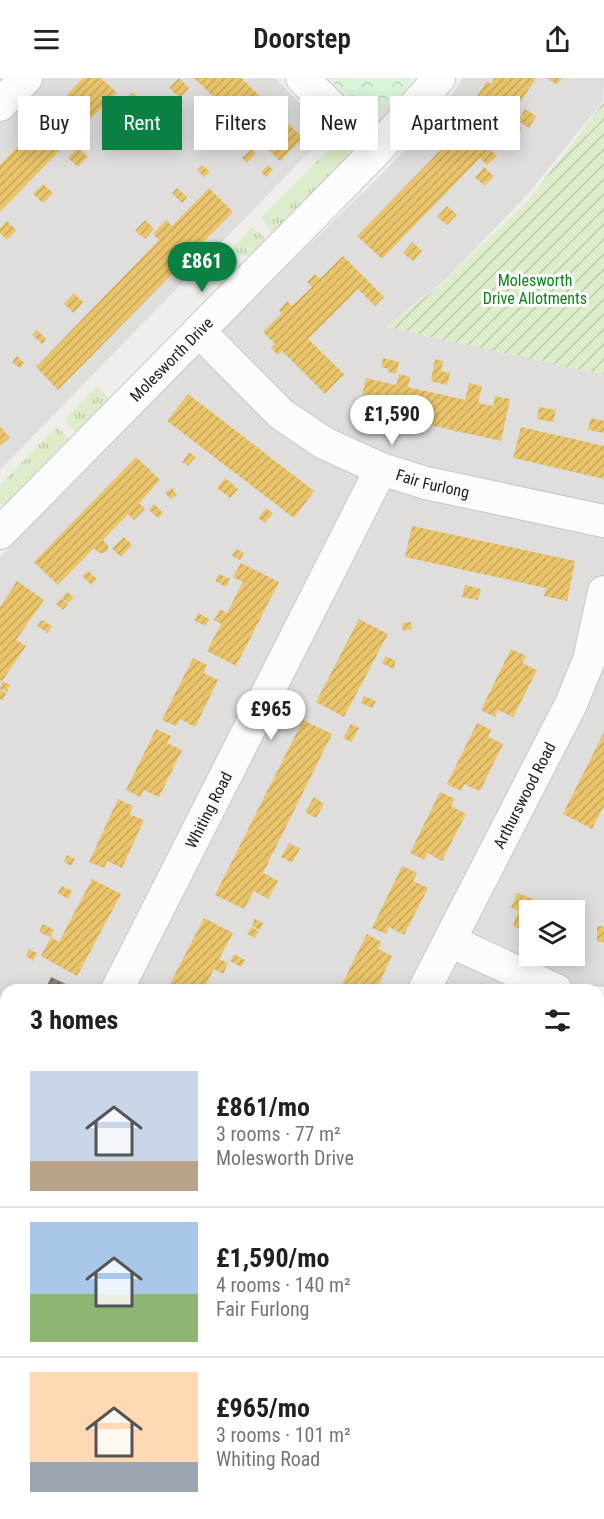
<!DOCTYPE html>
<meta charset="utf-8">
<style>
:root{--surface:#fff;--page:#f2f2f2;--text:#202124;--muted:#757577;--line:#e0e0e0;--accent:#0b8043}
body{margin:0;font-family:"Roboto Condensed",sans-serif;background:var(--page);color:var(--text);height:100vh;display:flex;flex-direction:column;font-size:22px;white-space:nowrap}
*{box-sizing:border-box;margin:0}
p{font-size:20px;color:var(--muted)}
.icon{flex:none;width:33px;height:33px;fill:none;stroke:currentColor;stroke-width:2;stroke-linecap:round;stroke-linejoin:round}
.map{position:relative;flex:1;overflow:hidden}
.sheet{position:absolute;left:0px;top:906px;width:604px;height:536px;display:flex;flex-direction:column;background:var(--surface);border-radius:18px 18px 0 0;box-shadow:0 3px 15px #0003}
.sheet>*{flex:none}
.top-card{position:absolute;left:18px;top:18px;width:568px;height:54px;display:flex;gap:12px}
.controls{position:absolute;left:519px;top:822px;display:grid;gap:12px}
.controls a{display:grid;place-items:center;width:66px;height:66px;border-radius:0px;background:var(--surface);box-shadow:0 3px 15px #0003;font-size:30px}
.price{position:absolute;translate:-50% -51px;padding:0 14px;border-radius:21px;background:#fff;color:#222;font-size:20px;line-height:39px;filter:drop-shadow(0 2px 3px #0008)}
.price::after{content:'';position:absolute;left:50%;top:36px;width:18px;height:14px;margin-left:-9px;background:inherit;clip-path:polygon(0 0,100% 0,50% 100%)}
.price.on{background:var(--accent);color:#fff}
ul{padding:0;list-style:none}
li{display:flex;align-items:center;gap:18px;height:150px;padding:0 30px}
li+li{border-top:2px solid var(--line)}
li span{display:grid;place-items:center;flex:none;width:168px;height:120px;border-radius:0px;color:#555}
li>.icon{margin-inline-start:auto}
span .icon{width:72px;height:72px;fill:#fffc;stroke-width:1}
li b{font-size:26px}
h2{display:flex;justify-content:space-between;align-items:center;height:72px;padding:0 30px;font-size:26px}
.tag{padding:0 21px;border-radius:0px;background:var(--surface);box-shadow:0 3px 15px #0003;font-size:21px;line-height:54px}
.tag.on{background:var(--accent);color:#fff}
header{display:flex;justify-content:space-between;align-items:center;height:78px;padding:0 30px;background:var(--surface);font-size:27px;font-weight:600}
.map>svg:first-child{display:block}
</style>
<header><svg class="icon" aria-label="menu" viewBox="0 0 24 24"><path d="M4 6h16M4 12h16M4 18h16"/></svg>Doorstep<svg class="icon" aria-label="share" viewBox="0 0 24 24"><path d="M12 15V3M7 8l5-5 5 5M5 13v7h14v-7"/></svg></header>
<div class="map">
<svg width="604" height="1441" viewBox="0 0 604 1441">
<defs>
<pattern id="grass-tufts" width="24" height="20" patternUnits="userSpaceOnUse" patternTransform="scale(1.5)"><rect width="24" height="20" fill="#ddeccb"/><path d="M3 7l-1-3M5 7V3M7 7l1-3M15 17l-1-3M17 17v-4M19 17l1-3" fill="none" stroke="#bdcaae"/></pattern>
<pattern id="park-crowns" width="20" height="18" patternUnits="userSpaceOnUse" patternTransform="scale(1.5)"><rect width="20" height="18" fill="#daf5da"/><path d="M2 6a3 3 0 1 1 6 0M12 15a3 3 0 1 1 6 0" fill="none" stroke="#bbd2bb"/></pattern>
<pattern id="garden-furrows" width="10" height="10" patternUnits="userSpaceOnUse" patternTransform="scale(1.5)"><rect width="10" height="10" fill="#ddeccb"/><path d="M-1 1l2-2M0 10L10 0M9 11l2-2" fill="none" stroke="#bdcaae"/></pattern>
<pattern id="homes-hatch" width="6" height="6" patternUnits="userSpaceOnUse" patternTransform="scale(1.5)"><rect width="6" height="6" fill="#e9c46a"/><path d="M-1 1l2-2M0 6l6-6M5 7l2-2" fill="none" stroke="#c8a85c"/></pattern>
<pattern id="industry-hatch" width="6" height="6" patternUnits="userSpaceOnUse" patternTransform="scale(1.5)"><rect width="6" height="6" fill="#8a817c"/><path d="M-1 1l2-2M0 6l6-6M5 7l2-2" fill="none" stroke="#706965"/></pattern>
</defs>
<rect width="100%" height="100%" fill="#f0eeeb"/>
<path fill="#dfdedc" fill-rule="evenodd" d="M0,0h275l54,54 -329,338z
M463,0h141l-1,23 -75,93 -81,84 -61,49 218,48v1144h-168l-44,-5h206v-524h-592v77l-6,-3v-506l81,-93 300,-290 63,-67zM530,832h44v46h-44z
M6,1157v159l-6,-4v-142z
M0,1394l6,3v39h91l13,5h-110z"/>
<path fill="url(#grass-tufts)" d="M338,62l10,7v12l-67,73 -10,-2 -10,-12z
M252,149l12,10 2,12 -9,8 -12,-1 -14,-6z
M97,308l12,12 2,7 -34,28 -13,-13z
M57,348l14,15 -62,63h-9v-19z
M0,1018l6,3v86l-6,12z"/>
<path fill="url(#park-crowns)" d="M328,0h85l-22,30 -31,2z"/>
<path fill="url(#garden-furrows)" d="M604,24v273l-218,-48 56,-43 88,-86z"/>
<path fill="url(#homes-hatch)" d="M83,0h18l16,15 -3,3 8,8 -10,11 -9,-9 -103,106v-47z
M179,0l10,10 -9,10 -11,-10z
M194,0h47l62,60 -23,23z
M494,0h42l-27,41 13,9 -9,13 -41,-28 8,-13 -4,-2 11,-17 4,3z
M547,0h15l-5,7z
M132,14l7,7 -4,5 -8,-7z
M525,31l11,7 -7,12 -11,-7z
M215,35l10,10 -9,9 -10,-9z
M109,38l10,8 -4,6 -10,-9z
M465,47l32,31 -10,9 -7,-7 -98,101 -25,-23z
M78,70l10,9 -10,10 -10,-9z
M251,71l5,4 -9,10 -5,-5z
M202,87l8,7 -6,5 -7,-7z
M268,87l5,5 -7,7 -5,-5z
M484,89l10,9 -9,10 -10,-8z
M43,106l10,9 -10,10 -10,-9z
M177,110l10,9 -5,6 -10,-10z
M209,110l24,24 -175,178 -22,-23 123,-127 -6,-6 13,-14 6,6z
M447,128l10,9 -10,10 -10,-8z
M145,142l9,9 -9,10 -10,-8z
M7,143l9,9 -9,10 -7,-7v-5z
M412,164l10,9 -9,10 -10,-8z
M343,178l41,41 -9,9 -17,-17 -50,50 36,35 -19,20 -43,-43 -4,4 -7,-7 4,-4 -12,-12 19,-19 -3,-3 8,-9 5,5 20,-19 -5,-5 8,-8 5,5z
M74,215l9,9 -9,11 -10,-9z
M37,252l9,9 -4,5 -10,-9z
M17,278l7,7 -4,5 -8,-6z
M383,280l16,4 -3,12 -8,-2 1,-3 -8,-2z
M435,281l8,2 -2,10 9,2 -3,12 -16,-4z
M399,296l11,3 -2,10 57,13 4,-17 13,3 -4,17 15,3 2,-10 15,3 -9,42 -142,-32 7,-31 30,7z
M188,316l126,97 -20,27 -127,-97z
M539,329l17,3 -3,12 -16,-3z
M591,340l13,3v12l-16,-3z
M0,349l10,10 -10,9z
M521,349l83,19v33l-91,-21z
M189,374l7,5 -8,9 -6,-4z
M136,379l24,23 -21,23 6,6 -11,11 -6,-6 -25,26 5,5v4l-4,4h-5l-5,-5 -36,37 -24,-23z
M225,400l13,11 -8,9 -13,-10z
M172,410l5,7 -7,4 -5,-7z
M154,426l9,9 -5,5 -9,-8z
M266,430l7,5 -8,10 -7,-5z
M412,448l163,35 -8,40 -23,-5 2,-8 -141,-31z
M124,459l8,8 -11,12 -9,-9z
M236,471l8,4 -4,7 -8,-4z
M241,485l38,19 -43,84 -29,-15 14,-27 -7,-4 6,-11 7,4 16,-31 -10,-5z
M88,493l9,8 -6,6 -9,-9z
M219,496l11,5 -4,8 -11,-6z
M17,503l27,19 -28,40 10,6 -24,35 -2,-1v-73z
M465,507l16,4 -3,11 -16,-3z
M67,514l7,5 -6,6 -6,-5z
M61,520l7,6 -5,6 -7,-6z
M198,535l11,6 -3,7 -11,-5z
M359,541l29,15 -44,83 -28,-15z
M42,542l10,6 -4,7 -11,-7z
M411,544l1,7 -9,2 -1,-8z
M511,571l15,7 -4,7 15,7 -24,47 -15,-7 -3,7 -14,-7z
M386,578l10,5 -3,8 -11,-6z
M193,580l14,7 -3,8 14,7 -23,47 -15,-8 -4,7 -14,-6z
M2,603l8,4 -3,7 -7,-3z
M0,612l6,3 -3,7 -3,-1z
M364,618l12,5 -4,7 -11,-5z
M303,642l29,14 -69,139 15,8 -10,18 -14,-8 -10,18 -29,-14z
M477,645l14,7 -3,7 15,7 -23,47 -16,-7 -3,7 -14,-7z
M351,646l8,4 -8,14 -8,-4z
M156,651l15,7 -4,7 15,7 -23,47 -15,-7 -4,7 -14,-7z
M604,654v74l-12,23 -29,-15z
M440,714l15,7 -4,7 15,8 -24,47 -14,-8 -4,7 -14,-7z
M314,719l10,7 -8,14 -11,-6z
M118,721l15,7 -4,8 15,6 -22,48 -15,-7 -3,7 -15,-6z
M289,765l11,6 -8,14 -11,-6z
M67,777l8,4 -4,7 -7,-4z
M402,788l15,7 -4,8 15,7 -24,47 -15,-8 -3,7 -14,-6z
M92,801l29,15 -44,82 -36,-20 10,-19 8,5z
M61,808l11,5 -4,8 -10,-6z
M517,815l32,12 12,5h-31v23l-17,-7 6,-16 -8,-2z
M574,838l7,2 -6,16h-1z
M204,840l29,15 -14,26 9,4 -5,11 -9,-5 -11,21h-36z
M255,841l8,4 -3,7 -8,-4z
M43,846l11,6 -4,7 -11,-5z
M597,848h7v16h-7z
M251,849l8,4 -4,7 -8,-4z
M367,856l14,8 -3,7 14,7 -16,34h-37z
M29,871l8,4 -4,8 -7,-5z
M234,876l11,6 -4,7 -11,-6z
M0,925l6,4v36l-6,-3z
M598,967h6v33h-6z
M599,1106h5v29h-5z
M6,1223v20l-6,-3v-5z
M598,1236l6,1v31l-6,-1z
M0,1264l6,3v41l-6,-3z
M598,1386h6v35l-6,-1z"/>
<path fill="url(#industry-hatch)" d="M51,899l19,9 -2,4h-19l-3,-2z"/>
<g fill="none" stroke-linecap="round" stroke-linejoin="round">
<g stroke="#c9c8c7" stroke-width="34">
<g id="minor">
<path d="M302,0l74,73"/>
<path d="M0,27l26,-27"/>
<path id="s1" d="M199,253l82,83 43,29 57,26 45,14 178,38"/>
<path id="s2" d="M0,455l376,-382 63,-73"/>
<path d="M450,863l106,49"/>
<path id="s3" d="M117,912l264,-521"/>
<path id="s4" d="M424,912l147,-286 18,-44 15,-68"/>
<path d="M598,924l6,1"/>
<path d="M0,1006l6,3"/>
<path d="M0,1145l6,-12"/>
<path d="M598,1184h6"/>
<path d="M0,1354l6,3"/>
<path d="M227,1436l22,5"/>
</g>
</g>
<use href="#minor" stroke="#fdfcfc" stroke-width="32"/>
</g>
<g text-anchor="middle" stroke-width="6" stroke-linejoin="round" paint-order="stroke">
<g font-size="16" fill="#0c8416" stroke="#fff">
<text x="535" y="208">Molesworth<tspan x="535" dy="18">Drive Allotments</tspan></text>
</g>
<g font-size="16" fill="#222" stroke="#fff">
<text dy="6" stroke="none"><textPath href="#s2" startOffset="244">Molesworth Drive</textPath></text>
<text dy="6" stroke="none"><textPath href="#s1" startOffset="285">Fair Furlong</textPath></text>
<text dy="6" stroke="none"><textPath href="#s4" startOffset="219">Arthurswood Road</textPath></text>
<text dy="6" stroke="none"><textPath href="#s3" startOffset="202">Whiting Road</textPath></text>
</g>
</g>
</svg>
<div class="controls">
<a><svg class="icon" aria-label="layers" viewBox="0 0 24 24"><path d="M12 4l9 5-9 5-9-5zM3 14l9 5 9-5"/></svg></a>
</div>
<b class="price on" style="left:202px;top:215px">£861</b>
<b class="price" style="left:392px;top:368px">£1,590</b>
<b class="price" style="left:271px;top:663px">£965</b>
<div class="top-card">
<a class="tag">Buy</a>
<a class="tag on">Rent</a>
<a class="tag">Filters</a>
<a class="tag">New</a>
<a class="tag">Apartment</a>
</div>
<section class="sheet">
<h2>3 homes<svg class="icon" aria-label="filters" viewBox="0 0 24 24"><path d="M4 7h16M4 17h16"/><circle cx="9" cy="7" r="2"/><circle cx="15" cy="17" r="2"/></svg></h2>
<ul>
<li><span style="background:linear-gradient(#c9d6e8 75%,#b9a48a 0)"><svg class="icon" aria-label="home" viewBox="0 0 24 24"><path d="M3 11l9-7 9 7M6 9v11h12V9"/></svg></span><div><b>£861/mo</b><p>3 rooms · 77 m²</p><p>Molesworth Drive</p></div></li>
<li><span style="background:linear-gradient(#a9c7e8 60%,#8fb573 0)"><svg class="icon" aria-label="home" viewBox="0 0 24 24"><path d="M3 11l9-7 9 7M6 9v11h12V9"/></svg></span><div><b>£1,590/mo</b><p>4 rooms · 140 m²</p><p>Fair Furlong</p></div></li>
<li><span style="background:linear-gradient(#ffd9b3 75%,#9aa5b1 0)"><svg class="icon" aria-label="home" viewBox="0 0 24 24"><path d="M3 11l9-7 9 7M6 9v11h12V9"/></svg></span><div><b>£965/mo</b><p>3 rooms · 101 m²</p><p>Whiting Road</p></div></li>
</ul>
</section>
</div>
